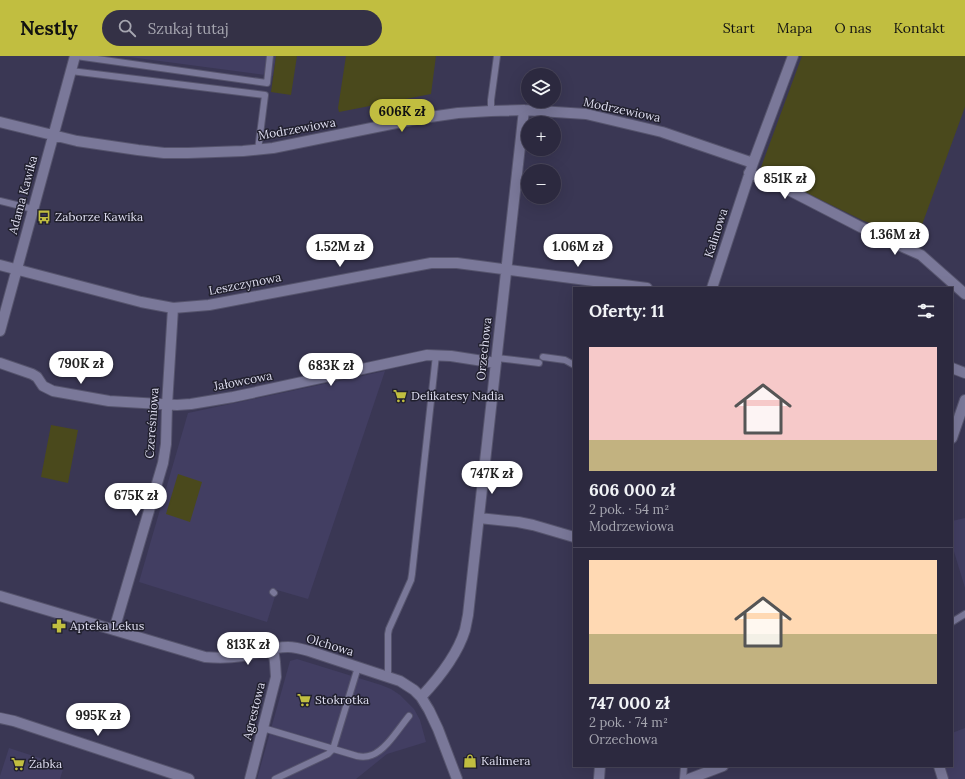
<!DOCTYPE html>
<html lang="pl">
<meta charset="utf-8">
<style>
:root{--surface:#2c293f;--page:#343146;--text:#f1f3f6;--muted:#a6a6b0;--line:#484559;--accent:#c1be40}
body{margin:0;font-family:Lora,serif;background:var(--page);color:var(--text);height:100vh;display:flex;flex-direction:column;font-size:15px;white-space:nowrap}
*{box-sizing:border-box;margin:0}
p{font-size:13px;color:var(--muted)}
.icon{flex:none;width:22px;height:22px;fill:none;stroke:currentColor;stroke-width:2;stroke-linecap:round;stroke-linejoin:round}
.map{position:relative;flex:1;overflow:hidden}
.drawer{position:absolute;left:573px;top:231px;width:380px;height:480px;display:flex;flex-direction:column;background:var(--surface);border-radius:0px;box-shadow:0 4px 16px #0002,0 0 0 1px var(--line)}
.drawer>*{flex:none}
.fabs{position:absolute;left:521px;top:12px;display:grid;gap:8px}
.fabs a{display:grid;place-items:center;width:40px;height:40px;border-radius:50%;background:var(--surface);box-shadow:0 4px 16px #0002,0 0 0 1px var(--line);font-size:20px}
.price{position:absolute;translate:-50% -34px;padding:0 9px;border-radius:14px;background:#fff;color:#222;font-size:13px;line-height:26px;filter:drop-shadow(0 1px 2px #0008)}
.price::after{content:'';position:absolute;left:50%;top:24px;width:12px;height:9px;margin-left:-6px;background:inherit;clip-path:polygon(0 0,100% 0,50% 100%)}
.price.current{background:var(--accent);color:#111}
ul{padding:0;list-style:none}
li{display:grid;align-content:center;gap:8px;height:212px;padding:0 16px}
li+li{border-top:1px solid var(--line)}
li span{display:grid;place-items:center;height:124px;border-radius:0px;color:#555}
li>.icon{margin-inline-start:auto}
span .icon{width:72px;height:72px;fill:#fffc;stroke-width:1}
li b{font-size:17px}
h2{display:flex;justify-content:space-between;align-items:center;height:48px;padding:0 16px;font-size:17px}
header{display:flex;align-items:center;gap:24px;box-sizing:border-box;height:56px;padding:0 20px;background:var(--accent);color:#111}
header strong{font-size:19px}
nav{display:flex;gap:22px;margin-inline-start:auto;font-size:14px}
.search{width:280px;height:36px;background:var(--page);display:flex;align-items:center;gap:10px;box-sizing:border-box;padding:0 14px;border-radius:22px;color:var(--muted);font-size:15px}
.map>svg:first-child{display:block}
</style>
<header>
<strong>Nestly</strong>
<div class="search"><svg class="icon" aria-label="search" viewBox="0 0 24 24"><circle cx="10" cy="10" r="6"/><path d="M15 15l6 6"/></svg>Szukaj tutaj</div>
<nav><a>Start</a><a>Mapa</a><a>O nas</a><a>Kontakt</a></nav>
</header>
<div class="map">
<svg width="965" height="723" viewBox="0 0 965 723">
<rect width="100%" height="100%" fill="#3a3754"/>
<path fill="#423e62" d="M122,0h154l-3,20z
M385,315l-77,228 -31,-9 -10,32 -128,-40 49,-169z
M965,462v70l-13,-43v-24z
M297,603l84,26 10,4 9,6 14,14 6,11 6,22 -39,12 -31,25h-99l33,-118z
M965,672v51h-17l-5,-13h9v-33z
M9,692l55,18 -4,13h-60v-3z"/>
<path fill="#4a491c" d="M276,0h21l-6,39 -20,-3z
M346,0h90l-5,38 -92,18 -1,-4z
M802,0h163v51l-46,126 -10,3 -45,-15 -104,-51z
M51,369l27,5 -10,53 -27,-6z
M178,418l24,8 -12,40 -24,-8z"/>
<g fill="none" stroke-linecap="round" stroke-linejoin="round">
<g stroke="#56546d" stroke-width="8">
<path id="lane" d="M76,0l191,27 3,-27
M71,15l194,24 -7,55
M491,55v-11l6,-44
M0,145l33,8
M543,301l22,3 9,5
M497,302l42,5
M273,536l1,1
M952,566l13,-8
M388,621v-43l1,-5 22,-49 1,-6 24,-219
M263,672l94,28c5,1 10,1 15,-1 14,-5 27,-27 37,-39
M275,723l53,-25 5,-5 25,-82
M683,723l1,-13"/>
</g>
<g stroke="#56546d" stroke-width="12">
<path id="street" d="M0,66l77,19 61,9 26,3h24l55,-2 30,-3 143,-29 42,-6 33,-2 33,-1 62,4 76,18 91,31
M749,117l26,10 101,52 45,20 44,39
M0,209l141,37 32,6 36,-3 222,-42h26l190,25
M712,232l41,-125 40,-107
M0,275l75,-275
M0,307l32,11 5,3 6,9 10,5 56,10 68,4 14,-1 42,-7 194,-42 24,1 45,7
M952,312l13,5
M952,382l13,-38
M479,462l39,4 15,3 41,12
M0,540l205,61c12,1 25,1 37,-1 15,-3 30,-9 46,-9 7,0 14,2 21,4l91,30 14,9 7,7 8,13 9,19 19,50
M114,574l49,-167 3,-19 1,-39 6,-97
M421,641c18,-19 36,-41 44,-67 1,-5 2,-10 3,-15l56,-505
M0,662l14,3 175,58
M939,710l4,13
M250,723l26,-102 -1,-15 -2,-13
M599,723l1,-13
M689,723l34,-13"/>
</g>
<use href="#lane" stroke="#7a7899" stroke-width="6"/>
<use href="#street" stroke="#7a7899" stroke-width="10"/>
</g>
<defs>
<g id="bus-bare" transform="scale(1.08)"><path d="M-5-6H5V4H4V6H2V4H-2V6H-4V4H-5ZM-3.5-4V0h7V-4ZM-3.5 1.2v1.5H-2V1.2ZM2 1.2v1.5H3.5V1.2Z" fill="#c1be40" stroke="#21202e" stroke-width="2.5" paint-order="stroke"/></g>
<g id="supermarket-bare" transform="scale(1.08)"><path d="M-6-5.5h2.5l.6 2H6L4.5 2H-2.5L-4.4-4H-6ZM-1.5 3.2a1.3 1.3 0 1 0 .1 0ZM3 3.2a1.3 1.3 0 1 0 .1 0Z" fill="#c1be40" stroke="#21202e" stroke-width="2.5" paint-order="stroke"/></g>
<g id="pharmacy-bare" transform="scale(1.08)"><path d="M-2-6h4v4h4v4h-4v4h-4v-4h-4v-4h4Z" fill="#c1be40" stroke="#21202e" stroke-width="2.5" paint-order="stroke"/></g>
<g id="shop-bare" transform="scale(1.08)"><path d="M-5-2.5h2.3a2.7 3.5 0 0 1 5.4 0H5L5.5 6h-11ZM-1.5-2.5h3a1.5 2.3 0 0 0-3 0Z" fill="#c1be40" stroke="#21202e" stroke-width="2.5" paint-order="stroke"/></g>
</defs>
<g fill-rule="evenodd">
<use href="#bus-bare" x="44" y="161"/>
<use href="#supermarket-bare" x="400" y="340"/>
<use href="#pharmacy-bare" x="59" y="570"/>
<use href="#supermarket-bare" x="304" y="644"/>
<use href="#shop-bare" x="470" y="705"/>
<use href="#supermarket-bare" x="18" y="708"/>
</g>
<g text-anchor="middle" stroke-width="3" stroke-linejoin="round" paint-order="stroke">
<g font-size="12" fill="#dfdef1" stroke="#21202e">
<text transform="translate(622 54) rotate(12)" y="4">Modrzewiowa</text>
<text transform="translate(297 73) rotate(-10)" y="4">Modrzewiowa</text>
<text transform="translate(23 139) rotate(-75)" y="4">Adama Kawika</text>
<text transform="translate(716 177) rotate(-72)" y="4">Kalinowa</text>
<text transform="translate(245 228) rotate(-11)" y="4">Leszczynowa</text>
<text transform="translate(484 293) rotate(-84)" y="4">Orzechowa</text>
<text transform="translate(243 325) rotate(-11)" y="4">Jałowcowa</text>
<text transform="translate(152 367) rotate(-86)" y="4">Czereśniowa</text>
<text transform="translate(330 589) rotate(17)" y="4">Olchowa</text>
<text transform="translate(254 655) rotate(-76)" y="4">Agrestowa</text>
</g>
<g font-size="12" fill="#dfdef1" stroke="#21202e" text-anchor="start">
<text x="55" y="165">Zaborze Kawika</text>
<text x="411" y="344">Delikatesy Nadia</text>
<text x="70" y="574">Apteka Lekus</text>
<text x="315" y="648">Stokrotka</text>
<text x="481" y="709">Kalimera</text>
<text x="29" y="712">Żabka</text>
</g>
</g>
</svg>
<div class="fabs">
<a><svg class="icon" aria-label="layers" viewBox="0 0 24 24"><path d="M12 4l9 5-9 5-9-5zM3 14l9 5 9-5"/></svg></a>
<a>+</a>
<a>−</a>
</div>
<b class="price current" style="left:402px;top:77px">606K zł</b>
<b class="price" style="left:785px;top:144px">851K zł</b>
<b class="price" style="left:895px;top:200px">1.36M zł</b>
<b class="price" style="left:340px;top:212px">1.52M zł</b>
<b class="price" style="left:578px;top:212px">1.06M zł</b>
<b class="price" style="left:81px;top:329px">790K zł</b>
<b class="price" style="left:331px;top:331px">683K zł</b>
<b class="price" style="left:492px;top:439px">747K zł</b>
<b class="price" style="left:136px;top:461px">675K zł</b>
<b class="price" style="left:248px;top:610px">813K zł</b>
<b class="price" style="left:98px;top:681px">995K zł</b>
<section class="drawer">
<h2>Oferty: 11<svg class="icon" aria-label="filters" viewBox="0 0 24 24"><path d="M4 7h16M4 17h16"/><circle cx="9" cy="7" r="2"/><circle cx="15" cy="17" r="2"/></svg></h2>
<ul>
<li><span style="background:linear-gradient(#f6c9c9 75%,#c2b280 0)"><svg class="icon" aria-label="home" viewBox="0 0 24 24"><path d="M3 11l9-7 9 7M6 9v11h12V9"/></svg></span><div><b>606 000 zł</b><p>2 pok. · 54 m²</p><p>Modrzewiowa</p></div></li>
<li><span style="background:linear-gradient(#ffd9b3 60%,#c2b280 0)"><svg class="icon" aria-label="home" viewBox="0 0 24 24"><path d="M3 11l9-7 9 7M6 9v11h12V9"/></svg></span><div><b>747 000 zł</b><p>2 pok. · 74 m²</p><p>Orzechowa</p></div></li>
</ul>
</section>
</div>
